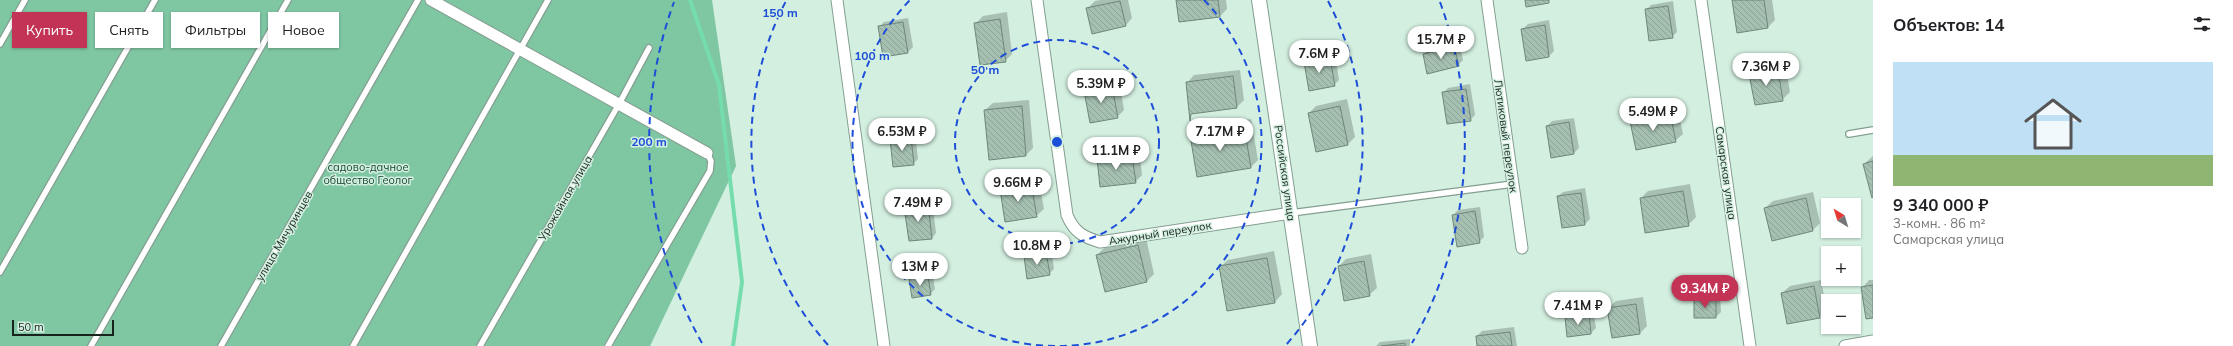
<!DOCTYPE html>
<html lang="ru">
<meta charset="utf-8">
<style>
:root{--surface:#fff;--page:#f6f6f6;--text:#202124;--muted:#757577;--accent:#c33355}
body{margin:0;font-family:Mulish,sans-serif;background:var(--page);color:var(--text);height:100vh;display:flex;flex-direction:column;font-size:15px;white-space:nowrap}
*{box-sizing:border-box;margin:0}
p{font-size:13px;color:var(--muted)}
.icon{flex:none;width:22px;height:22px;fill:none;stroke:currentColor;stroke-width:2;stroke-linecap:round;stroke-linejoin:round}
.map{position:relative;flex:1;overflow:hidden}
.details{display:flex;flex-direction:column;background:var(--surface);width:360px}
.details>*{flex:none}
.hud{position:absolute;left:12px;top:12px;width:380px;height:36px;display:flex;gap:8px}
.needle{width:26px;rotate:322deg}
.buttons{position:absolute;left:1821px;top:198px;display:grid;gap:8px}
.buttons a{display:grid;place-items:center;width:40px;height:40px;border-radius:0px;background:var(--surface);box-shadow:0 1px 3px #0004;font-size:20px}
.scale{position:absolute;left:12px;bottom:10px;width:102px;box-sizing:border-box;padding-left:4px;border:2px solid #18231d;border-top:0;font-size:11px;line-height:14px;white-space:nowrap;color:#18231d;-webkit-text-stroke:3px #d3efe0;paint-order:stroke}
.price{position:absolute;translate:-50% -34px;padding:0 9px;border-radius:14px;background:#fff;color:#222;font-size:13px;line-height:26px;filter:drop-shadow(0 1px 2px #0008)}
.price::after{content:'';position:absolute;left:50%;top:24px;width:12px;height:9px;margin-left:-6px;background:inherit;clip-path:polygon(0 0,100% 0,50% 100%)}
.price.current{background:var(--accent);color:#fff}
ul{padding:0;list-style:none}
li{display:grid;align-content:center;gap:8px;height:212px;padding:0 20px}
li span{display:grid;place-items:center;height:124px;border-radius:0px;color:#555}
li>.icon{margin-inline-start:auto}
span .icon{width:72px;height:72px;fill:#fffc;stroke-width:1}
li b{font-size:17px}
h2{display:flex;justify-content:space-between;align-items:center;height:48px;padding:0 20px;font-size:17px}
.tag{padding:0 14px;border-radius:0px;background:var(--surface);box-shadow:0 1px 3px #0004;font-size:14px;line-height:36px}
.tag.current{background:var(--accent);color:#fff}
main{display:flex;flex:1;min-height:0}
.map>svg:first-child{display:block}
</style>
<main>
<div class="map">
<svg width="1873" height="346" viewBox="0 0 1873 346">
<defs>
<pattern id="building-back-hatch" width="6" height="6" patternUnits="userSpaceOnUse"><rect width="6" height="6" fill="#a5c0b1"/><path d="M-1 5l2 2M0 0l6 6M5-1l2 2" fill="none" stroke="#8da598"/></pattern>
</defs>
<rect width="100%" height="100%" fill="#d3efe0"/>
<path fill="#7fc6a3" d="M0,0h712l24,166 -86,180h-650z"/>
<path fill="#0003" d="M1100,0h28l4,18 -7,8 -38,-17 8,-8z
M1177,0h49l1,9 -7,7 -40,5z
M1733,0h39l3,20 -7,7 -30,5z
M1673,1l4,31 -5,5 -26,-27 5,-5z
M1007,12l5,42 -7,7 -29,-38 7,-7z
M908,18l5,29 -5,5 -24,4 -5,-29 5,-5z
M1549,20l5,31 -5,5 -22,3 -4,-30 5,-5z
M1459,42l4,18 -5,5 -34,-11 5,-5z
M1335,54l4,26 -5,5 -29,-22 5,-5z
M1785,63l5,29 -8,8 -31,-25 7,-8z
M1240,70l4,30 -7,7 -50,-24 7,-8z
M1119,79l5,31 -7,7 -32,-26 8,-7z
M1470,84l5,31 -5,5 -27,-27 5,-5z
M1347,99l8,38 -7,7 -39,-31 7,-7z
M1029,100l4,48 -7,7 -41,-45 8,-7z
M1677,106l6,28 -8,7 -44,-20 7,-7z
M1574,118l5,30 -5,5 -27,-27 5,-5z
M1251,119l7,41 -7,7 -60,-31 8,-8z
M915,133l3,26 -5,5 -22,-24 5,-5z
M1139,148l3,27 -7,7 -37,-23 7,-7z
M1873,156v40l-9,-32z
M1038,176l6,33 -8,7 -35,-27 7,-7z
M1690,184l6,33 -8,8 -47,-27 7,-7z
M1585,188l5,31 -5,5 -22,3 -5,-31 5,-4z
M1813,192l7,31 -7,7 -48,-22 8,-7z
M932,200l4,33 -4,5 -26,-30 5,-5z
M1480,207l4,30 -5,5 -26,-27 5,-5z
M1146,238l8,36 -7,7 -50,-26 7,-7z
M1051,248l3,21 -5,5 -24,-18 5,-5z
M1274,251l8,43 -7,8 -55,-35 8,-7z
M1371,254l6,34 -8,7 -30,-29 7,-7z
M932,272l3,17 -5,5 -19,-14 4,-5z
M1821,280l6,30 -8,7 -37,-24 8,-7z
M1869,280h4v37l-11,-29z
M1720,295l1,17 -5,5 -21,-16 5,-5z
M1643,297l4,29 -7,7 -32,-25 8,-7z
M1593,309l3,19 -5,5 -25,-15 5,-5z
M1514,327l3,19h-39l-1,-10 5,-5z
M1410,339v7h-34l4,-4z"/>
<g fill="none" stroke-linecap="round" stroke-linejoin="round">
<path stroke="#75ddad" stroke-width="4" d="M690,0l29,85 23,197 -9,64"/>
</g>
<path fill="url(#building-back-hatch)" stroke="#6d8779" d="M1176,0h42l2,17 -41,5z
M1525,0h24v3l-23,4z
M1732,0h32l4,28 -31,5z
M1120,1l6,25 -34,8 -6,-26z
M1668,6l5,32 -24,3 -4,-32z
M1000,19l6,43 -26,3 -6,-42z
M903,22l5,31 -25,4 -5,-31z
M1545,25l4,32 -23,4 -5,-32z
M1454,46l5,20 -32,8 -4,-20z
M1330,58l5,28 -26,5 -5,-29z
M1778,70l5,31 -28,4 -6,-31z
M1233,76l4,32 -46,6 -1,7 -4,-39z
M1112,86l6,32 -28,5 -6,-32z
M1466,89l5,32 -24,3 -5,-32z
M1022,106l4,50 -37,4 -5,-50z
M1340,106l8,39 -32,7 -8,-39z
M1670,113l6,29 -40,8 -6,-29z
M1569,122l5,32 -23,4 -5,-32z
M1244,126l7,42 -54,9 -7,-42z
M911,137l3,28 -21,2 -3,-28z
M1132,155l4,28 -36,4 -3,-29z
M1873,161v36l-1,1 -9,-34z
M1031,183l6,34 -32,5 -5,-33z
M1683,191l6,35 -44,7 -5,-35z
M1581,193l4,32 -23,3 -5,-32z
M1806,198l7,33 -41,10 -8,-33z
M928,204l4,35 -23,2 -5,-34z
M1475,211l5,32 -23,4 -5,-32z
M1138,245l9,37 -42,10 -9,-37z
M1046,252l4,23 -23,4 -3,-23z
M1267,258l8,45 -48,8 -8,-45z
M1364,261l6,35 -26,5 -6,-35z
M928,277l3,18 -19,3 -3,-19z
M1873,285v33l-7,1 -5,-32z
M1814,286l6,32 -33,6 -6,-31z
M1694,300h22v18h-22z
M1636,304l4,30 -28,4 -5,-30z
M1589,314l2,20 -24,3 -2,-20z
M1510,332l2,14h-35l-1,-10z
M1405,343v3h-24z"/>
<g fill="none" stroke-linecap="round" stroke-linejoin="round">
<g stroke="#849f91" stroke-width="8">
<path id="service" d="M0,44l25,-44
M1849,134l24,-4
M1291,213l222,-29
M0,272l155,-272
M91,346l197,-346
M221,346l197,-346
M353,346l195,-346
M480,346l139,-242 30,-56
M608,346l102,-175 1,-10 -4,-8"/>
</g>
<g stroke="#849f91" stroke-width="13">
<path id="minor" d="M431,0l276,153
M837,0l47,346
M1037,0l30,215c7,17 16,22 33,27l191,-29
M1487,0l35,248
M1701,0l49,346
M1845,346l28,-5"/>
</g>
<g stroke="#849f91" stroke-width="16">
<path id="tertiary" d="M1259,0l51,346"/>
</g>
<use href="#service" stroke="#fff" stroke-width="5.5"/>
<use href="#minor" stroke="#fff" stroke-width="11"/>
<use href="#tertiary" stroke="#fff" stroke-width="14"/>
</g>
<g fill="none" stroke="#1d4ed8" stroke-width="2" stroke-dasharray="7 5">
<circle cx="1057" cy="142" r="102"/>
<path d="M1055 346A204 204 0 0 1 910 0M1204 0A204 204 0 0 1 1059 346"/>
<path d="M828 345A306 306 0 0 1 786 1M1328 1A306 306 0 0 1 1286 345"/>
<path d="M702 343A408 408 0 0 1 674 2M1440 2A408 408 0 0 1 1412 343"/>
</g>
<g text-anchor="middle" stroke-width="3" stroke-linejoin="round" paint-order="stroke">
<g font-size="11" fill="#18231d" stroke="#d3efe0">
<text transform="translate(1506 136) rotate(82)" y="4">Лютиковый переулок</text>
<text transform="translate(1285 173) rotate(82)" y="4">Российская улица</text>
<text transform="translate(1726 173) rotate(82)" y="4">Самарская улица</text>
<text transform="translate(565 198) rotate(-60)" y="4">Урожайная улица</text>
<text transform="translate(1160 233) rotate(-9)" y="4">Ажурный переулок</text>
<text transform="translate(284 236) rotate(-60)" y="4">улица Мичуринцев</text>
</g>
<g font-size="11" fill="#184531" stroke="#d3efe0">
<text x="368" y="171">садово-дачное<tspan x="368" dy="13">общество Геолог</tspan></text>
</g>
</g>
<circle cx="1057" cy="142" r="6" fill="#1d4ed8" stroke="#d3efe0" stroke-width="2"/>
<g font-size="12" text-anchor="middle" font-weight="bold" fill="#1d4ed8" stroke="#d3efe0" stroke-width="3" stroke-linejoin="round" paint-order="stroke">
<text x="780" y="17">150 m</text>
<text x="872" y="60">100 m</text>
<text x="985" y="74">50 m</text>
<text x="649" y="146">200 m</text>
</g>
</svg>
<div class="buttons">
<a><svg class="needle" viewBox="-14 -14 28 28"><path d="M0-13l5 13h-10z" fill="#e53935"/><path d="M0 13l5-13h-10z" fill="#757577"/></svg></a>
<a>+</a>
<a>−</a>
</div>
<div class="scale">50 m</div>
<b class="price" style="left:1441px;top:60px">15.7M ₽</b>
<b class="price" style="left:1319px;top:74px">7.6M ₽</b>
<b class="price" style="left:1766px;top:87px">7.36M ₽</b>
<b class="price" style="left:1101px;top:104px">5.39M ₽</b>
<b class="price" style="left:1653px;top:132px">5.49M ₽</b>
<b class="price" style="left:902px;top:152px">6.53M ₽</b>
<b class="price" style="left:1220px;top:152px">7.17M ₽</b>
<b class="price" style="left:1116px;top:171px">11.1M ₽</b>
<b class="price" style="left:1018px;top:203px">9.66M ₽</b>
<b class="price" style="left:918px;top:223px">7.49M ₽</b>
<b class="price" style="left:1037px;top:266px">10.8M ₽</b>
<b class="price" style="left:920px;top:287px">13M ₽</b>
<b class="price current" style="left:1705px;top:309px">9.34M ₽</b>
<b class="price" style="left:1578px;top:326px">7.41M ₽</b>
<div class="hud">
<a class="tag current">Купить</a>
<a class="tag">Снять</a>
<a class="tag">Фильтры</a>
<a class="tag">Новое</a>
</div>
</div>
<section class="details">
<h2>Объектов: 14<svg class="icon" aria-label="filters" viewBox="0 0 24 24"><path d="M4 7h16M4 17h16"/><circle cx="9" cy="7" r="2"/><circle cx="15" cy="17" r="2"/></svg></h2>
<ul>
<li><span style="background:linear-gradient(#bfe0f5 75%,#8fb573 0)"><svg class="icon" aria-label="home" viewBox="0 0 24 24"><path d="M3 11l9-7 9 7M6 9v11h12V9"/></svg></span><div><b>9 340 000 ₽</b><p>3-комн. · 86 m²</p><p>Самарская улица</p></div></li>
</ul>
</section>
</main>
